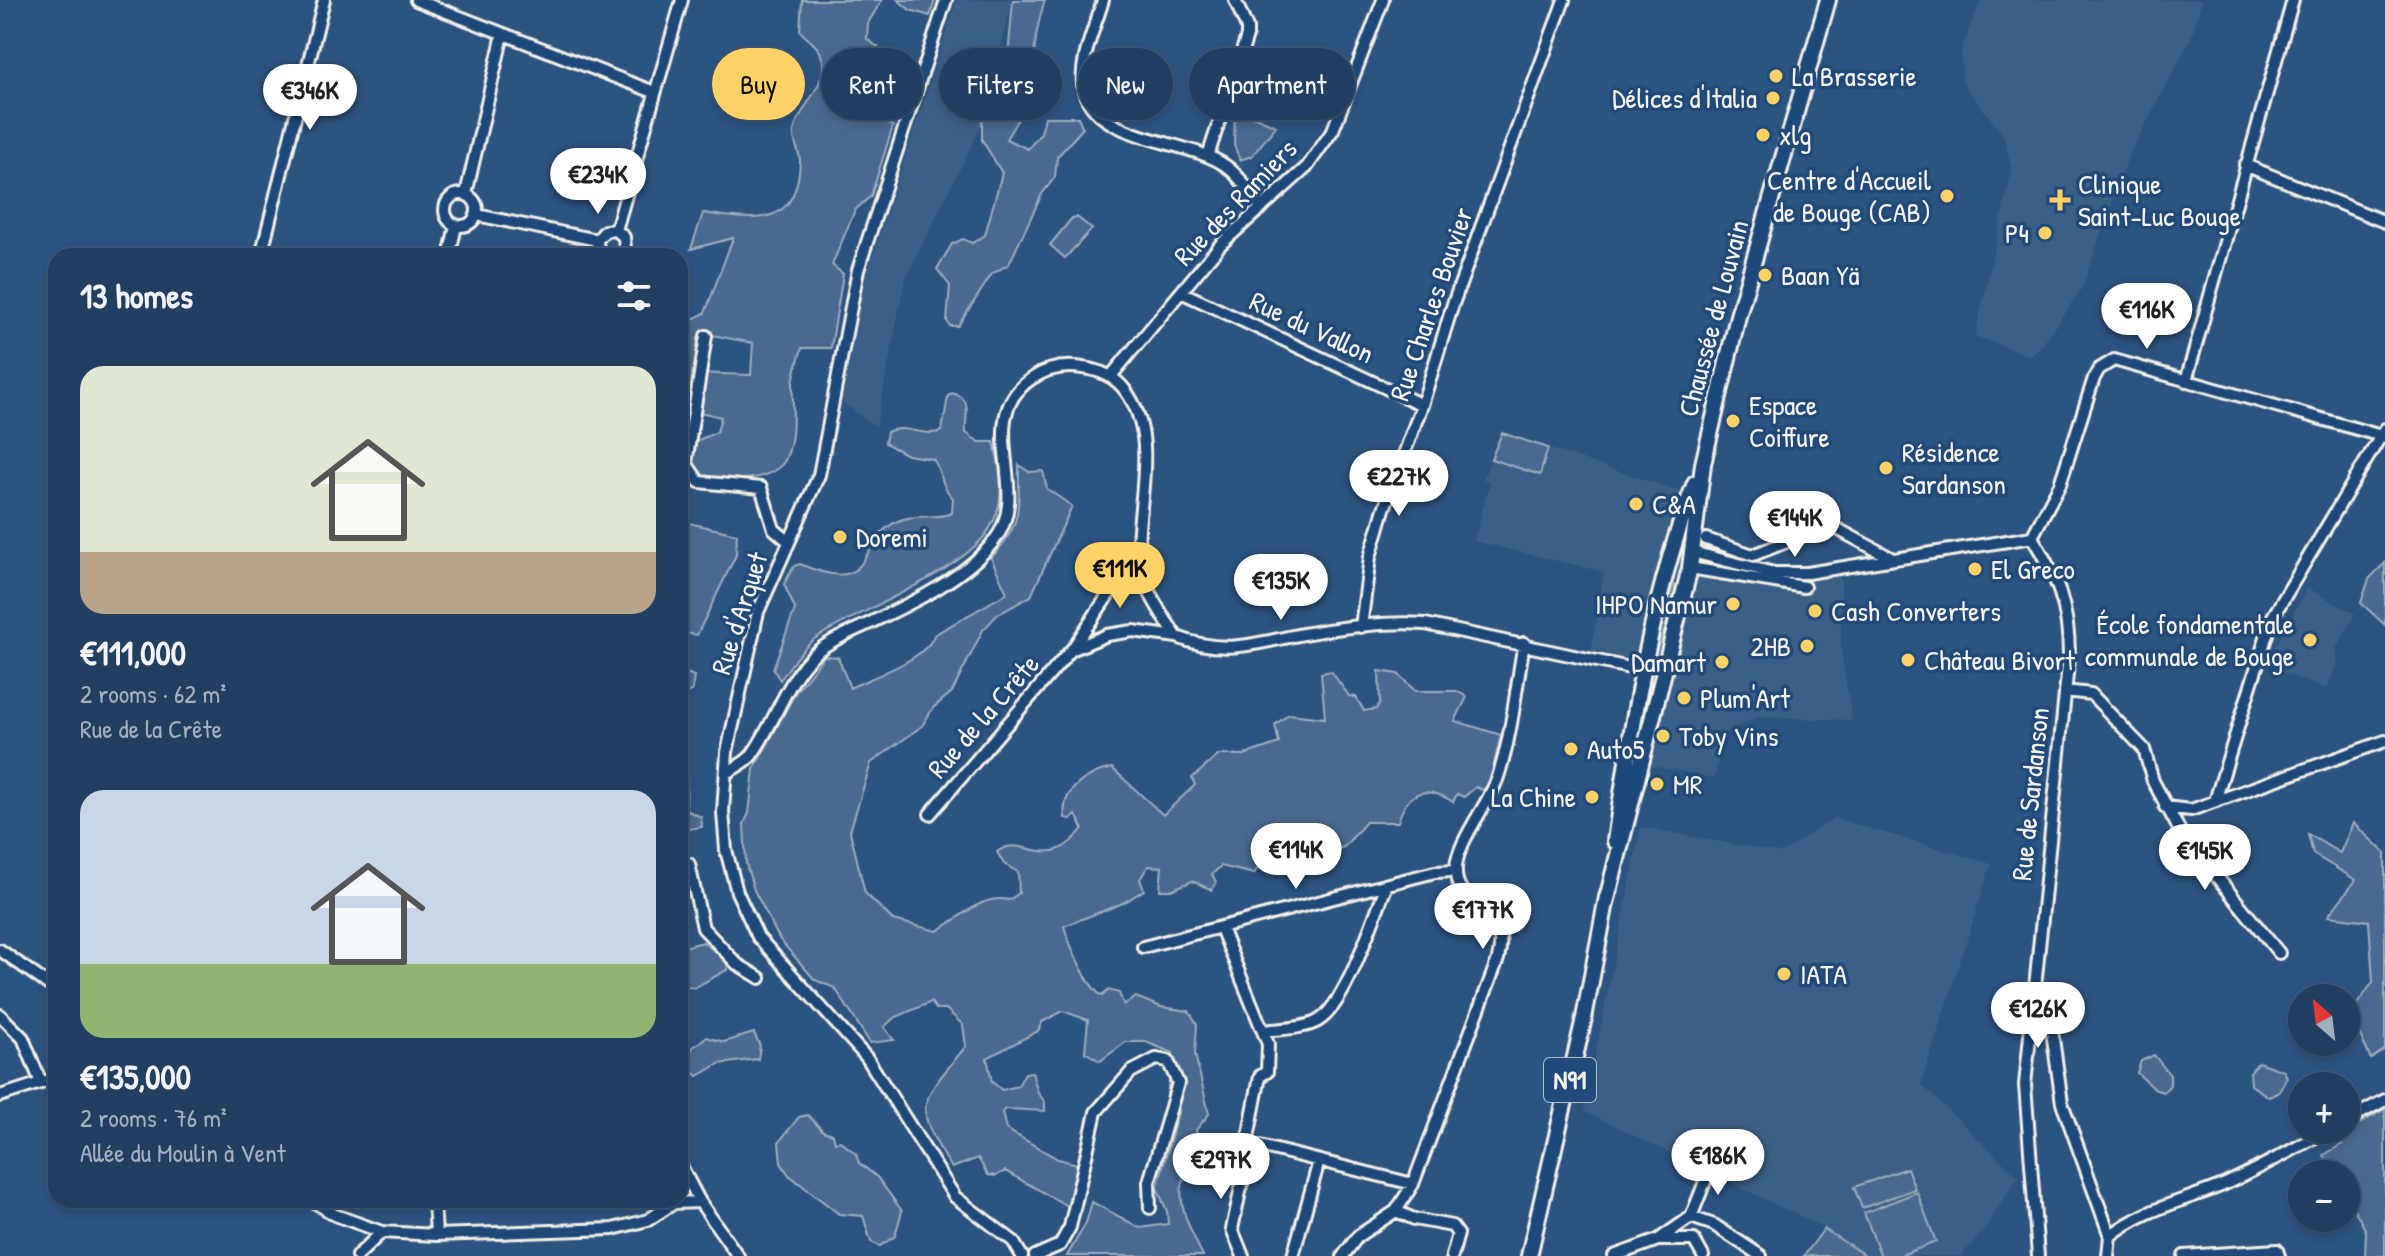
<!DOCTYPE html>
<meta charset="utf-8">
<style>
:root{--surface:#213f61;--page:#2d4a6a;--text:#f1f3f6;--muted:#a2afbd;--line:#3e5876;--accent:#ffd166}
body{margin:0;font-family:"Patrick Hand",sans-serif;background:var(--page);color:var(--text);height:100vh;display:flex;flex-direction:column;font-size:30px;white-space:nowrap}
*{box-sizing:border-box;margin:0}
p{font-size:26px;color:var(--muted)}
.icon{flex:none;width:44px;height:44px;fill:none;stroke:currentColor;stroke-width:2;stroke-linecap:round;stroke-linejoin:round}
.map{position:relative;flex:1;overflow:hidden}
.panel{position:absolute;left:48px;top:248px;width:640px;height:960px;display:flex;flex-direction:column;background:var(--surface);border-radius:24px;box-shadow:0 4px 12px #0003,0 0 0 2px var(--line)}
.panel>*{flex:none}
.top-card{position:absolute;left:712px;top:48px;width:760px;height:72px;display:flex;gap:16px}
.needle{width:52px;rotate:332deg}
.fabs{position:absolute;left:2288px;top:984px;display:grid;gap:16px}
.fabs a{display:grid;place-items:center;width:72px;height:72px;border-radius:50%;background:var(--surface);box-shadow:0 4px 12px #0003,0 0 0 2px var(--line);font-size:40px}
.price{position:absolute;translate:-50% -68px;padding:0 18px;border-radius:28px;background:#fff;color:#222;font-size:26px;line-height:52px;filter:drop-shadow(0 2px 4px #0008)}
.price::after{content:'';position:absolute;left:50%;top:48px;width:24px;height:18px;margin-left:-12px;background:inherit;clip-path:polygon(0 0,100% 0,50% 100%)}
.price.on{background:var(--accent);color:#111}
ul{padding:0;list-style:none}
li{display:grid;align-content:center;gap:16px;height:424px;padding:0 32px}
li span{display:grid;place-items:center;height:248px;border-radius:24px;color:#555}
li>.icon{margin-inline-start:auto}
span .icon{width:144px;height:144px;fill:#fffc;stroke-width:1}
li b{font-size:34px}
h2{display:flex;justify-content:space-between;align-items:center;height:96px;padding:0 32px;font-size:34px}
.chip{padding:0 28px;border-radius:36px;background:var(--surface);box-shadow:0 4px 12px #0003,0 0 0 2px var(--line);font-size:28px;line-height:72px}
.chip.on{background:var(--accent);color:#111}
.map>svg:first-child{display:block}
</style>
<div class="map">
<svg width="2385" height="1256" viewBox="0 0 2385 1256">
<rect width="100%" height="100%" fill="#2c5481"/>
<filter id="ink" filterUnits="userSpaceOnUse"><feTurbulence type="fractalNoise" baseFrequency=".0125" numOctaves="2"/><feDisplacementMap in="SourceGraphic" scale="16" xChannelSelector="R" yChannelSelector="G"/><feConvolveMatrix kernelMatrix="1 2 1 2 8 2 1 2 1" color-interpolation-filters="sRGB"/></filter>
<g filter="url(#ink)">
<path fill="#3b6088" d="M957,0h55l-31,126 -76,154 -29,147 -38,-28 9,-64z
M1981,0h221l-11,38 -63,119 -46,131 -43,61 -9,7 -55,-20 37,-166 -8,-34 -42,-54 -1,-32z
M1502,433l189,62 1,57 119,26 30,-5v78l11,69 -96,-3 -32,16 -10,45 -72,-14 25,-97 -76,-16 13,-79 -130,-31 16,-59 -7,-3z
M2307,588l48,26 -19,35 1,13 -10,27 -52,-19 5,-12 -6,-9z
M1834,818l157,46 -70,220 97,93 -35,55 -22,24h-95l-42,-28 -240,-117 57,-284 141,26z"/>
<path fill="#496b90" stroke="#9eaebc" stroke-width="2" fill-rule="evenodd" d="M802,0h80l-14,23 -1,16 11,8 2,10 -19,55 32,14 -22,70 -16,14 -23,55 11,9 -12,74h-29c-3,11 -8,24 -9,36 -1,23 3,52 -7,74 -11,26 -64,23 -86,19l-10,-17 -10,11v-23l37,-16 4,-15 -34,-8 -7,3v-94l11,2 14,-7 28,-75 -42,11 12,-36c52,7 94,17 97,-52 0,-10 -8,-20 -6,-30 5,-25 40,-51 26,-79 -4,-9 -15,-13 -20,-22zM702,333l51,10 -2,32 -58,-2z
M898,0h37l-5,16 -20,-6z
M1013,0h32c-7,21 -11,43 -11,65 0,16 10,25 0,43l-10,1 -18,30 22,10 13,-16 4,-16h33l5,11 -26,29 -2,20 -13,17 -33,70 -17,10 -34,52h-8l-3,-5 3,-35 -13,-17 15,-25 11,-5 9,4 13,-8 17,-62 -20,-33v-19l16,-31 10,-32z
M1241,111l35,15 -24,30 -12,4 -6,-15 1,-33z
M1077,217l15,12 -27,29 -15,-13 22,-27z
M952,393c23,7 12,21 14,40l13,9h15c7,28 12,58 -3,84 -23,45 -133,84 -175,112 -14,9 -26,29 -36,42l-7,-11 22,-60 -11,-25 10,-18 6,-2c79,34 53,-22 98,-43 18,-8 37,-1 54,-8l1,-15c-13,-12 -10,-25 -20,-39l-26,-4 -22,-12 2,-11c18,-9 36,6 55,-1l6,-35z
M1502,433l46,15 -8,27 -49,-16z
M1019,465l10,7 14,-1 4,18 25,17 -41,90 -34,19 -14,15 -31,62 -19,16 -11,18 -51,37 -21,68 15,62 28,27 44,11c24,-13 44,-37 72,-31l10,-7 -1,-21 -14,-8 -7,-12c26,-21 50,25 86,-24l-7,-13 -5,4 -6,-1c-5,-29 24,-45 47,-50l51,47 32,-30 -3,-7 27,-23h25l35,-12 -4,-18 14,-11 36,4 -4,-45 10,-2 18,25 7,1 8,14 12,-2 4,-6 -1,-32 19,3 17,17h42l10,6 -12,24 46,14 -12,50 -7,5 -6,-3 -12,10 -7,-3 -4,8c-28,-18 -46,-11 -55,20h-32l-22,25 -31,9 -5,-18 -57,17 8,11 -5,8 -33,-8 -9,8 4,8 -4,8 -20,-9 -21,9h-11l2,-23 -14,-1 -8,13 4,11 -21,13 -59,23c5,18 24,62 38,70l7,-6 10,3 5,12 12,-8 25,10 28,4 8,13 -2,30 14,60 -13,16 7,24c-5,8 -13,14 -17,21 -14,24 7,60 17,81h-136l19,-33 6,-21 48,26 28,-4 -1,-13 -10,-23 22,-79 -12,-15 6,-41 -27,-11h-20l-26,19 -15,-9 3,-32 -25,-9 -21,11 -4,9 -51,27 5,24 10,8 16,-4 7,-13 7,-1 6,21 7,9v9l-40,-2 -3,3 4,17 52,30 19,5 -6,44 -66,-37 -9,5 -8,-1 -10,-17 -26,10c-42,-65 -32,-65 14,-122l-3,-21 -17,-16h-10l-5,-7 -37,16 -10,9 10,13 -24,3 -35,-55 -20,-8 -35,-40 -26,-50 -8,-26 -2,-40 5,-11 5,-44 42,-77 28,-36 14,1 12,31c22,-11 77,-29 84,-53l73,-42 -16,-35c32,-34 27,-48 28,-93z
M680,521l57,13 -1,21 -39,80 -13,-2 -4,4z
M2385,563v62l-24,-22 8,-24z
M1674,585l5,1 -9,38 -4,2 -12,30 6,-31z
M680,670l14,6 -2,15 -12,3z
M680,747l7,24 -1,39 15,7 1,10 -14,2 -8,7z
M2353,823l32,30v196l-14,10 -21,-45 23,-32 -4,-61 -41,-5 28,-36 -43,-26 -5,-20 32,19z
M703,942l24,19v9l-33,18 -14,-4v-36z
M754,1033l6,13 -2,13 -39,5 -21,12 -11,-10 5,-18 14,-11 18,5z
M2154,1055l16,20v10l-6,7 -8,-2 -19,-17 4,-12z
M2258,1062l26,9 3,6 -8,15 -10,5 -18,-12 -1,-13z
M2385,1109v147h-20l1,-25 -20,-37v-20h-11l-11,-19 18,-11 -3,-8z
M808,1115l15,16 10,3 2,8 5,-1 16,13 3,9 18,14 25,34 -7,25 -15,10 -9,-4 -8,-26 -24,-2 -50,-39 -8,-12 -2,-21 20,-25z
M1907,1168l8,21 -53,19 -8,-21z
M1917,1192l19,50 -37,14h-18l-17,-43z
M1824,1229l42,27h-62z"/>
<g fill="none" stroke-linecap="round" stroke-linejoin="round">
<g stroke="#f4f1e8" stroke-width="16">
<path id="minor" d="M416,0l238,92
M946,0l-88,270 -39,205 -61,137 -31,140 -4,60 3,38 11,42 21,45 109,121 88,139 58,44 9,15
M1103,0c-7,25 -23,58 -20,84 6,58 105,54 143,82 14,10 25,28 36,42
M1208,156l39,-120v-8l-12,-28
M2245,165l140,57
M466,194l37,-160
M445 210a16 16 0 1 1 32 0a16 16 0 1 1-32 0Z
M477,215l120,25
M616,230l66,-230
M261,256l63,-256
M449,256l7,-30
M604,256l-6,-5 -1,-11 8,-9 11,-1 8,7 1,11 -6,8
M1181,292l241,113
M706,336l-20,127 13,19 62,6 13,41 14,12
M1111,376l110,-132 86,-77 26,-37 50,-130
M2186,381l107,-381
M2032,537l28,-53 34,-106 5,-9 15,-9 271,77
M1706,539l47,16 77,-30 61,33
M1692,552l82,21h33l225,-36c25,41 37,69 37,118l-44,430 13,171
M1690,568l114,19
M1361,627l9,-70 14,-48 38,-104 31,-101 111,-304
M1073,648l65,-98
M2065,691l26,3 53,55 9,32 28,52 98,120
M726,773c8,-5 19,-10 25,-17 24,-32 34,-75 64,-103 17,-14 39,-22 59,-32 40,-19 92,-44 120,-80 40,-50 -22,-121 37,-162 16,-11 34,-14 52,-11 16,2 32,9 42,22 34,45 13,109 13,160 1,32 22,62 39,87 53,21 85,3 138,-5 36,-6 75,-11 110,-8l219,47
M2215,801l57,-183 113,-189
M2165,807l26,3 194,-69
M930,814l141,-164 36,-15 26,-4 44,6
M689,864l14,64 34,36 23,14
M1221,928l47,116 -1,28 -7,4 -12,62 5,11
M1143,947l292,-75 21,-1
M0,950l56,40
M2033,988l16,22 13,93 48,133
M0,1015l23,23 18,45
M1263,1031c16,-2 41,-2 55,-10 29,-17 55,-104 69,-136
M0,1096l56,-18
M2346,1121l39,-21
M1253,1149l7,-3 153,38
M680,1164l20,38
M311,1200l24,15 47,17 54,3 177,-6 35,-9 26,-17 26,-1 38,54
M434,1200l2,35
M1396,1211l18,8 38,7 6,8 -6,22
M1691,1217l21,-53
M1658,1240h36l9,16
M357,1256l25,-24
M1035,1256l25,-11 10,-18 26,-115 35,-40 25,-13 12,2 10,22 -29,99 1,26
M1243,1256l-11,-27 16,-74 5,-6
M1293,1256l26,-95
M1343,1256l15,-20 38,-25 17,-27 85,-225c15,-62 -46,-46 -42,-92 2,-27 33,-63 42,-90 14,-42 18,-90 26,-134
M1614,1256l44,-16 33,-23 23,8 47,31
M2108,1256l2,-20c34,-27 74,-35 113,-51 36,-16 71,-36 105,-55
M2184,1256l93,-6 2,6"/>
</g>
<g stroke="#f4f1e8" stroke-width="20">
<path id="major" d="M1615,841c17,-118 37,-247 80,-358
M1606,903l84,-335 13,-104 35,-148 90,-316
M1529,1256l55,-238 23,-121"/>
</g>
<use href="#minor" stroke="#1f4a7a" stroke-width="10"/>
<use href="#major" stroke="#1f4a7a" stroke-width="14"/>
</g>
</g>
<g fill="#ffd166" stroke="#1f4a7a" stroke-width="3">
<circle cx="1776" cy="76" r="8"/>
<circle cx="1773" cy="98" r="8"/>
<circle cx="1763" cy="135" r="8"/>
<circle cx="1947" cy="196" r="8"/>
<path d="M2056 188h8v8h8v8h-8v8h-8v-8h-8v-8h8z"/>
<circle cx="2045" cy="233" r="8"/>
<circle cx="1765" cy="275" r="8"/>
<circle cx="1733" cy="421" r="8"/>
<circle cx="1886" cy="468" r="8"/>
<circle cx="1636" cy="504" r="8"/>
<circle cx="840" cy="537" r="8"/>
<circle cx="1975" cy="569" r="8"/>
<circle cx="1733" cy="604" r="8"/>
<circle cx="1815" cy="611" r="8"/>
<circle cx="2310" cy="640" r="8"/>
<circle cx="1807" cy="646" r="8"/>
<circle cx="1908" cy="660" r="8"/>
<circle cx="1722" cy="662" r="8"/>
<circle cx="1684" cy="698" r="8"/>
<circle cx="1663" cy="736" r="8"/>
<circle cx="1571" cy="749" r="8"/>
<circle cx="1657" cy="784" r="8"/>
<circle cx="1592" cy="797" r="8"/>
<circle cx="1784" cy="974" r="8"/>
</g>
<g text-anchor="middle" stroke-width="7" stroke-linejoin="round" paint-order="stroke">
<rect fill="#1f4a7a" stroke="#b4bfc7" stroke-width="2" x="1544" y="1058" width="52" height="44" rx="6"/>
<g font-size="26" font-weight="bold" fill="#f4f1e8">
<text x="1570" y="1089">N91</text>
</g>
<g font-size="28" fill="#f4f1e8" stroke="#1f4a7a" text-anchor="start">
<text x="1792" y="86">La Brasserie</text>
<text x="1757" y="108" text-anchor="end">Délices d'Italia</text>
<text x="1779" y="145">xlg</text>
<text x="1931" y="190" text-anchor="end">Centre d'Accueil<tspan x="1931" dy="32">de Bouge (CAB)</tspan></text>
<text x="2078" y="194">Clinique<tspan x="2078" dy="32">Saint-Luc Bouge</tspan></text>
<text x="2029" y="243" text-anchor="end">P4</text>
<text x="1781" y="285">Baan Yä</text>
<text x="1749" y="415">Espace<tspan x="1749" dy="32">Coiffure</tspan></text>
<text x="1902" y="462">Résidence<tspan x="1902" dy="32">Sardanson</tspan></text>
<text x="1652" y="514">C&amp;A</text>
<text x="856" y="547">Doremi</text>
<text x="1991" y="579">El Greco</text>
<text x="1717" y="614" text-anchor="end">IHPO Namur</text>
<text x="1831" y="621">Cash Converters</text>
<text x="2294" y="634" text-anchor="end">École fondamentale<tspan x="2294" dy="32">communale de Bouge</tspan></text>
<text x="1791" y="656" text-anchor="end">2HB</text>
<text x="1924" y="670">Château Bivort</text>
<text x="1706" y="672" text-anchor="end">Damart</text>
<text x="1700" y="708">Plum'Art</text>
<text x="1679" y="746">Toby Vins</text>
<text x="1587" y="759">Auto5</text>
<text x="1673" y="794">MR</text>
<text x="1576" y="807" text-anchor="end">La Chine</text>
<text x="1800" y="984">IATA</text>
</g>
<g font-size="28" fill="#f4f1e8" stroke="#1f4a7a">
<text transform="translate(1235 202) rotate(-46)" y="10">Rue des Ramiers</text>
<text transform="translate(1431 304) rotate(-71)" y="10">Rue Charles Bouvier</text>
<text transform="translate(1713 318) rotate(-75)" y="10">Chaussée de Louvain</text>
<text transform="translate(1312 327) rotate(25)" y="10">Rue du Vallon</text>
<text transform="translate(739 613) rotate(-72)" y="10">Rue d'Arquet</text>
<text transform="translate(983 716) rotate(-49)" y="10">Rue de la Crête</text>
<text transform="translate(2030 794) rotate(-84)" y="10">Rue de Sardanson</text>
</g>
</g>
</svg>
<div class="fabs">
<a><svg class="needle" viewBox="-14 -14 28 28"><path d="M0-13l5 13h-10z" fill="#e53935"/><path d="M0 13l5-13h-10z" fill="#a2afbd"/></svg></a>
<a>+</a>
<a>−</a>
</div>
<b class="price" style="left:310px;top:132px">€346K</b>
<b class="price" style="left:598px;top:216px">€234K</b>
<b class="price" style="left:2147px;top:351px">€116K</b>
<b class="price" style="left:1399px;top:518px">€227K</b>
<b class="price" style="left:1795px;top:559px">€144K</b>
<b class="price on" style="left:1120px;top:610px">€111K</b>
<b class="price" style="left:1281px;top:622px">€135K</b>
<b class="price" style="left:1296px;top:891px">€114K</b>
<b class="price" style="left:2205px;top:892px">€145K</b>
<b class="price" style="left:1483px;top:951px">€177K</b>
<b class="price" style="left:2038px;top:1050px">€126K</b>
<b class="price" style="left:1718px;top:1197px">€186K</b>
<b class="price" style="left:1221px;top:1201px">€297K</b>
<div class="top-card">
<a class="chip on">Buy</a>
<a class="chip">Rent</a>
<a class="chip">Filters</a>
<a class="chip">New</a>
<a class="chip">Apartment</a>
</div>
<section class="panel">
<h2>13 homes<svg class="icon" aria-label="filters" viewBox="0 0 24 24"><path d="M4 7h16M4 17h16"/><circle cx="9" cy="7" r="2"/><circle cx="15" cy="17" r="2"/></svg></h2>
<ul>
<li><span style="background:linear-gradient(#dfe7d0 75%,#b9a48a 0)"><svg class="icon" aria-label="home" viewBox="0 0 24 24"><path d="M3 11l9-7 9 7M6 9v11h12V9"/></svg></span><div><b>€111,000</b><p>2 rooms · 62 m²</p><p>Rue de la Crête</p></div></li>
<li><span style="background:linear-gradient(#c9d6e8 70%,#8fb573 0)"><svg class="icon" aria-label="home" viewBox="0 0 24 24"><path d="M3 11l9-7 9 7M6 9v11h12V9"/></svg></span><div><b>€135,000</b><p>2 rooms · 76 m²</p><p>Allée du Moulin à Vent</p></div></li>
</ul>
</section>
</div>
